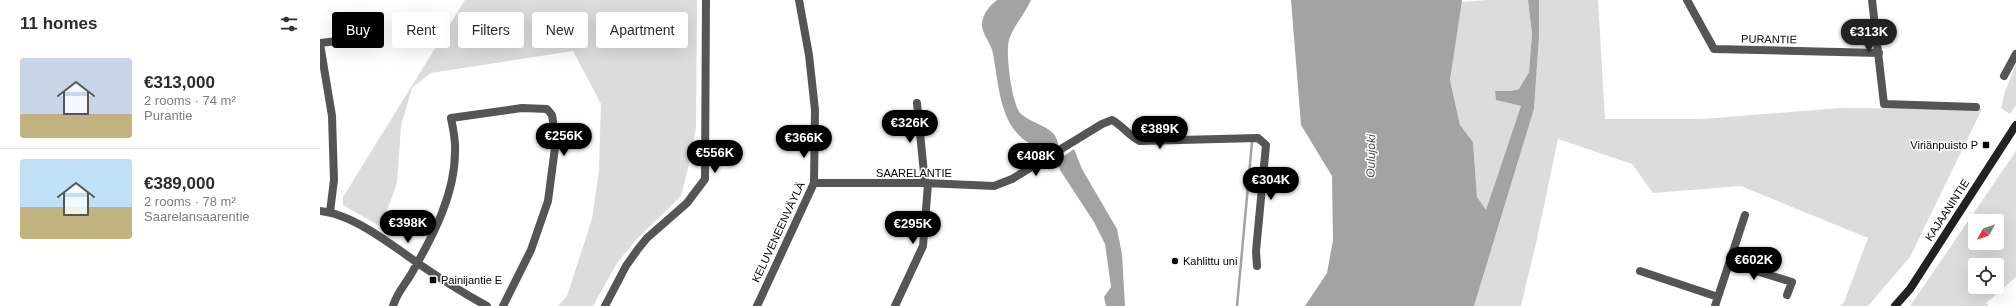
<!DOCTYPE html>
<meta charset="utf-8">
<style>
:root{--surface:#fff;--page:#f7f7f7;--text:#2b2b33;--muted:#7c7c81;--line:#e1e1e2;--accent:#000}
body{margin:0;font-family:Helvetica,sans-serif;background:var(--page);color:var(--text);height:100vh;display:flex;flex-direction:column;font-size:15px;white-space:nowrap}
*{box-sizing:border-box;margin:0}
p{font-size:13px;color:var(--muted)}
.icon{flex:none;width:22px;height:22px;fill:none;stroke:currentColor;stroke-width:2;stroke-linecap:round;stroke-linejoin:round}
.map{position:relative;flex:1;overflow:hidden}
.sheet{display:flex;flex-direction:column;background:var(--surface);width:320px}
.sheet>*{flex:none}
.banner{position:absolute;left:12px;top:12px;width:380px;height:36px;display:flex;gap:8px}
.needle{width:26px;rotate:230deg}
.controls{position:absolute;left:1648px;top:214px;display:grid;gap:8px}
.controls a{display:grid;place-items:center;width:36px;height:36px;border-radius:4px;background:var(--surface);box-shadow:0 4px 16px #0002;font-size:20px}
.price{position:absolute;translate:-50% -34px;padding:0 9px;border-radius:14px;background:var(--accent);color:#fff;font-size:13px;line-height:26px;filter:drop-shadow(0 1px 2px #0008)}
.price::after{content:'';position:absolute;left:50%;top:24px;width:12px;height:9px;margin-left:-6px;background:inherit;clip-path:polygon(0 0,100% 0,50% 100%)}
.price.current{background:#222;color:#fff}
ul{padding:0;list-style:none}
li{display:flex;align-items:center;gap:12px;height:100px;padding:0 20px}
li+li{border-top:1px solid var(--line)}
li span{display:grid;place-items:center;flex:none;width:112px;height:80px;border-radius:4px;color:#555}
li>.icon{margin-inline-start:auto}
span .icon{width:48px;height:48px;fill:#fffc;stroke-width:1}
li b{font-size:17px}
h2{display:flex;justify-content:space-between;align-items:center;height:48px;padding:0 20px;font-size:17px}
.chip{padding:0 14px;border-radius:4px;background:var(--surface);box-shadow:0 4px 16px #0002;font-size:14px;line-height:36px}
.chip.current{background:var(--accent);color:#fff}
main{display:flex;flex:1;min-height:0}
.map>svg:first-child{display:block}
</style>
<main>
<section class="sheet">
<h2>11 homes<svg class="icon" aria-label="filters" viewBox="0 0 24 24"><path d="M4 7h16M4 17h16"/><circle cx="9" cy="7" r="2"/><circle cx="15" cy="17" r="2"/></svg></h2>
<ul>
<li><span style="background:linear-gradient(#c9d6e8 70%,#c2b280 0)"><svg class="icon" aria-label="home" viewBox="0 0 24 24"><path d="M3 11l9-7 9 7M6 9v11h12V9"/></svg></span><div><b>€313,000</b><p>2 rooms · 74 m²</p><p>Purantie</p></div></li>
<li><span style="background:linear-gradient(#bfe0f5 60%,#c2b280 0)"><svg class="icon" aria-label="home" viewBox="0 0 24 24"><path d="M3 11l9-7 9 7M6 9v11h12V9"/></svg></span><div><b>€389,000</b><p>2 rooms · 78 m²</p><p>Saarelansaarentie</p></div></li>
</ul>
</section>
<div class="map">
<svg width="1696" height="306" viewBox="0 0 1696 306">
<rect width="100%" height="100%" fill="#fff"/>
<path fill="#dcdcdc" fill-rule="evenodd" d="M145,0h232l-1,128 -7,36 -8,32 -44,43 -20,24 -24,43h-35l9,-10 25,-77 7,-49 2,-66 -28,-53 -142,22 -19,15 -11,38 -4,57 -16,44 -38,-22v-8z
M1167,0h41l4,34 -3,38 -10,17 -7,2h-17l1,9 25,6 -35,105 -9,-14 -4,-55 -13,-17 -10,-45 11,-78z
M1219,0h59l7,119h97l138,-11 142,1 -72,148 -42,49h-28l4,-4 24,-64 -127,-52 -88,7 -21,-29 -74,-25 -21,100 -16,67h-47l60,-197 5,-72z
M1696,64v41l-6,9 -9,-6 4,-16z
M1696,151v126l-30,26 2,3h-78zM1655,221h22v22h-22zM1655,265h22v22h-22z"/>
<path fill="#a3a3a3" d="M677,0h34c-6,14 -18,26 -22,40 -4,12 3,66 12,74 12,11 40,13 37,35l-8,3c-13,-4 -25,-9 -34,-20 -17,-20 -18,-53 -23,-78 -1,-10 -11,-19 -11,-29 0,-10 7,-19 15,-25z
M971,0h171l-12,80 10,45 13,17 4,55 9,13 35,-104 -25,-6 -1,-9h17l7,-2 10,-17 3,-38 -4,-34h11v37l-5,72 -60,197h-169l22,-33 6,-33 -1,-64 -31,-51z
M754,149l8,20 35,60 5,25 3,52h-19l-2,-9 7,-10 -6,-43 -11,-22 -34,-52 -3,-9z"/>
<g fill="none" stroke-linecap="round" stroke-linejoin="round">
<path stroke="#a3a3a3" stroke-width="2.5" d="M917,306l15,-164"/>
<path stroke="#555" stroke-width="8" d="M1367,0l27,49 165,4
M1552,0l12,104 92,3
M0,43l25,-3 10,3
M0,44l12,72 2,64 -4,32
M1684,76l12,-22
M597,103l8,80
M494,183h111l69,3 18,-7 90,-55 10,-4c11,6 17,16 28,21l118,-3 8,7 -10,106 1,15
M0,211c33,3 72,34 99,53 22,15 44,29 68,42
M1410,263l62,19 -5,13
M1320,271l78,26
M73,306c5,-16 14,-23 21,-37 20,-35 41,-76 41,-117 1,-11 -2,-23 -4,-34l71,-10 25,1 5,6 4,25 -8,61 -17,49 -28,56
M285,306l21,-40 12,-17 9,-11 40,-35 18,-24 1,-179
M437,306l57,-123 1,-73 -6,-55 -10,-55
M575,306l28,-60 5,-62
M1395,306l30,-91"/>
<path stroke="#222" stroke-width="8" d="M1575,306l15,-17 106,-164"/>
</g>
<g fill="#000" stroke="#fff" stroke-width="1.5">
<rect x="1662" y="141" width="8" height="8" rx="2"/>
<circle cx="855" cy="261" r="4"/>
<rect x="109" y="276" width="8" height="8" rx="2"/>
</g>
<g text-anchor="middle" stroke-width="3" stroke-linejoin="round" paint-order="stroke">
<g font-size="11" fill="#000" stroke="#fff">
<text transform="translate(1449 39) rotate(1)" y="4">PURANTIE</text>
<text x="594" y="177">SAARELANTIE</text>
<text transform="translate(1627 210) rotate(-57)" y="4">KAJAANINTIE</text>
<text transform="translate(458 232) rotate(-65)" y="4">KELUVENEENVÄYLÄ</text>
</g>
<g font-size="11" fill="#000" stroke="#fff" text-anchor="start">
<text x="1658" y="149" text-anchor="end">Viriänpuisto P</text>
<text x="863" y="265">Kahlittu uni</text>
<text x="121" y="284">Painijantie E</text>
</g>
<g font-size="12" font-style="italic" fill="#444" stroke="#fff">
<text transform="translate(1051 156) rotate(-89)" y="4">Oulujoki</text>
</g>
</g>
</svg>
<div class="controls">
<a><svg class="needle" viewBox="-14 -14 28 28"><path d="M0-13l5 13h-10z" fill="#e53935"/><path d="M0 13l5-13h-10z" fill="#7c7c81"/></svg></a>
<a><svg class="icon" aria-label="locate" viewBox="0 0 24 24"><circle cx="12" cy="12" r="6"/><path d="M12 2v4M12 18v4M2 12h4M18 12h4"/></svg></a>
</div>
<b class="price current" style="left:1549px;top:53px">€313K</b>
<b class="price" style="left:590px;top:144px">€326K</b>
<b class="price" style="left:840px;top:150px">€389K</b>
<b class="price" style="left:244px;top:157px">€256K</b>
<b class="price" style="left:484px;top:159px">€366K</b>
<b class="price" style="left:395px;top:174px">€556K</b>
<b class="price" style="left:716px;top:177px">€408K</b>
<b class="price" style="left:951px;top:201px">€304K</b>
<b class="price" style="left:88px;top:244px">€398K</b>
<b class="price" style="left:593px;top:245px">€295K</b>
<b class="price" style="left:1434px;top:281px">€602K</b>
<div class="banner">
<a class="chip current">Buy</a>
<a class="chip">Rent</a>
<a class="chip">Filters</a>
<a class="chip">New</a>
<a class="chip">Apartment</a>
</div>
</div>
</main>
